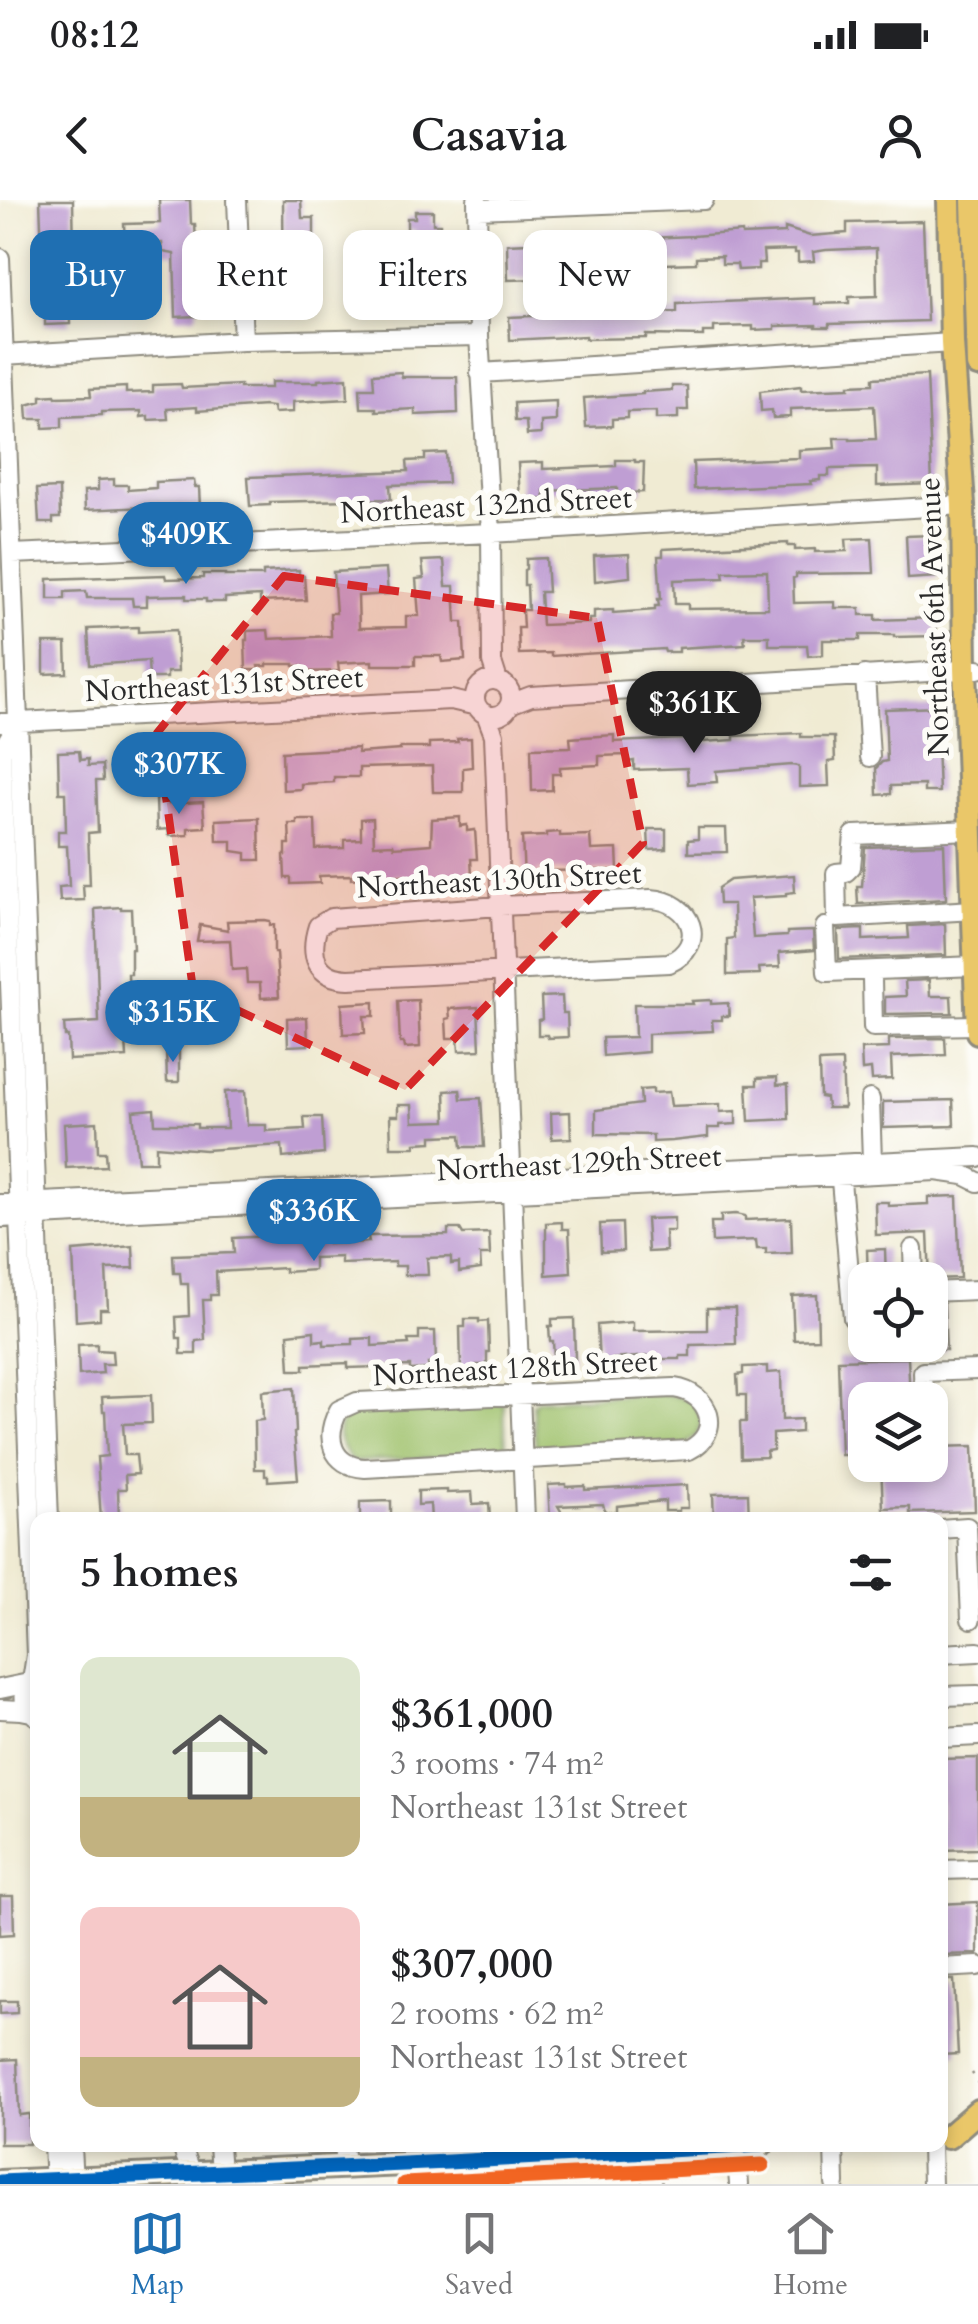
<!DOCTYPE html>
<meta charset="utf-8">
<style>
:root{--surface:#fff;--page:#f6f6f6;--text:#202124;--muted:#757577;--line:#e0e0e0;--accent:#1f6fb2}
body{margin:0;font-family:Cardo,serif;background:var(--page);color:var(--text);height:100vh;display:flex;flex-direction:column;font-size:38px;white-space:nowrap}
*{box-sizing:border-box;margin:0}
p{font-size:32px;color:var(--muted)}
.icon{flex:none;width:55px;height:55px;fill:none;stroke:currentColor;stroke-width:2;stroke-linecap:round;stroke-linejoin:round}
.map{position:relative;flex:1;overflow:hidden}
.details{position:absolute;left:30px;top:1312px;width:918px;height:640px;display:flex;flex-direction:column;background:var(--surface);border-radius:20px;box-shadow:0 5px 15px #0003}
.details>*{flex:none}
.top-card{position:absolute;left:30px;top:30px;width:920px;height:90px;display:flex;gap:20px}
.controls{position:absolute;left:848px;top:1062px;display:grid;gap:20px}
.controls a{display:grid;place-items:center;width:100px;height:100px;border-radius:20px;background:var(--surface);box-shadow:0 5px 15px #0003;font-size:50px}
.price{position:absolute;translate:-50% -85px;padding:0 22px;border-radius:35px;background:var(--accent);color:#fff;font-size:32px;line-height:65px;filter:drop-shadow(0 2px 5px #0008)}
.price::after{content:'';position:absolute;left:50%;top:60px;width:30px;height:22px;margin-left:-15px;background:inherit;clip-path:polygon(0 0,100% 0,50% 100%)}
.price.on{background:#222;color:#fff}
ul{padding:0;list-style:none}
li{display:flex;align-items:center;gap:30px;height:250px;padding:0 50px}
li span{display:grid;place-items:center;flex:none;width:280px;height:200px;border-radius:20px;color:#555}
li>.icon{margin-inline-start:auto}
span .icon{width:120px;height:120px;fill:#fffc;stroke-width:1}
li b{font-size:42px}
h2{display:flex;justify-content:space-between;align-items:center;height:120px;padding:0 50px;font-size:42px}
.chip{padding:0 35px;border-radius:20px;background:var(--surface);box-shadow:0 5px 15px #0003;font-size:35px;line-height:90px}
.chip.on{background:var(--accent);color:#fff}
.status{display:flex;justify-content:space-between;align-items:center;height:70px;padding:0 50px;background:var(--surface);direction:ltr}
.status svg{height:28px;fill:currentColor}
header{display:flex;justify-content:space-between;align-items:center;height:130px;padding:0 50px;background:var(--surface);font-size:45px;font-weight:700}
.dock{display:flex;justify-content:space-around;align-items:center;height:140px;border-top:2px solid var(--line);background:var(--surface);font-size:28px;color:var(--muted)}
.dock a{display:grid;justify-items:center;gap:5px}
.dock .on{color:var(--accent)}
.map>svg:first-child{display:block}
</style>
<div class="status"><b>08:12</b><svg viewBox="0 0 49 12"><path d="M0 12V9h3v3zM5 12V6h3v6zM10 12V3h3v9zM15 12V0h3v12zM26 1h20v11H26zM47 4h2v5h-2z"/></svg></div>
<header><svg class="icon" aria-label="back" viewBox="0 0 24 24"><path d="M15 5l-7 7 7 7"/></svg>Casavia<svg class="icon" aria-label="person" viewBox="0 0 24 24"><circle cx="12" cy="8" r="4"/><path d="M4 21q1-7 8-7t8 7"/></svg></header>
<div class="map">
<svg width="978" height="1984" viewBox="0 0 978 1984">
<rect width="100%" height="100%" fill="#fdfcf7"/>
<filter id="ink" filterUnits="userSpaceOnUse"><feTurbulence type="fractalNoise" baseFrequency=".01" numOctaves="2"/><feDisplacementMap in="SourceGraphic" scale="20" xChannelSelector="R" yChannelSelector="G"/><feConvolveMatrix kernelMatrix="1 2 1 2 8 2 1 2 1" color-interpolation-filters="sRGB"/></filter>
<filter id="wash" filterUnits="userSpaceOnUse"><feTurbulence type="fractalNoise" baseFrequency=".0048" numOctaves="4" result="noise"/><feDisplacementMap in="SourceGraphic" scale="40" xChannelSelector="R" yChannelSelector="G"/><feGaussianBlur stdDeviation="2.25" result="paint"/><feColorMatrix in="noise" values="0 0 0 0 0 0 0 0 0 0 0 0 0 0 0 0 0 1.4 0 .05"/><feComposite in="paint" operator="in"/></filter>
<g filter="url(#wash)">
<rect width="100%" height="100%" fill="#f0ebd3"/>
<path fill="#9ec16b" stroke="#64764b" stroke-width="2.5" d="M661,1193l32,7 9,20 -5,15 -12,10 -149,6 -3,-47 5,-4z
M504,1203l2,51 -154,8c-16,-25 -21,-27 -2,-53z"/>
<g id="blocks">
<path fill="#bf9ed3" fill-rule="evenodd" d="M40,0h33l1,52h-11l1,31 12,-1v16h-7l1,26 -25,1v-72h-3z
M159,0h31l1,24h4l1,20h5l1,22h-4l1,33h-3l1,17 -21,1 -2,-63 -11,-2 -1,-9h-37l-1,-19 36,-1z
M283,0h18l1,18h12v24h-8l2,71 -24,1z
M415,11h18v13h7l1,28h-5v54l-21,1 -1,-17 -19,1 -1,-25 22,-1 -1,-34h-8v-13h8z
M923,21l4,100 -98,3v3h-13v-2l-41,1v3l-22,1v-4l-39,1v5h-11v4l-57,-1v3l-61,1v-3l-75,4 -1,-23 47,-2v-5l27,-2v7l33,-1v-9l30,-1 1,9 30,-1v-8l138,-6v6l34,-1v-6l28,-1 -1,-48 -50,2 -13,2 1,9 -16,1v-9h-3v-3l-32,1 1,12h-6v6l-20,1 -1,-6h-15v-8l-26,1v6l-31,1v-6l-30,2v8h-17v4h-29v-3l-48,2v8l-33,1 -1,-36 186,-8 49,-4v3l43,-2v-5l25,8 37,-3v-10z
M401,172l1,5h55l1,36 -43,2v-6l-39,2v-3h-15l-1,-20h14l-1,-14z
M927,175l5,109 -55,2v-18l-48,1v7h-9v4l-10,1 1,3 -117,5 -1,-27 106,-4v-8l36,-2 -1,-10h16v2l26,-1 -2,-33 -84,3v8l-17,1 -1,-8 -11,1 -1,-20 41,-5v4l48,-2v-3l24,-1v-6z
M347,178l1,21 -55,3v10l-19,1 -1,-6 -8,-1 -68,5v-4l-30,2 1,10 -20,1v-4l-7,1v-6l-39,1v3l-40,2v10l-19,1v-9h-15l-1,-14 14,-4v-5l14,-1 1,2 35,-1 -1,-7 36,-2v6l27,-1v-7l28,-1 1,4 58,-3v3h31v-6h47v-2z
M672,186h15l1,24h-10v8l-22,1v-8l-29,1v6l-15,1v7l-26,1 -2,-29 59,-4v-2l29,-2z
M556,201v20l-15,1v12l-14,1 -1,-14h-11l-1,-18z
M446,253l2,30 -58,2 1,14 -121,3v3l-20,1 -2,-29 160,-6 -1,-10 18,-1v-6z
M616,260h19v2h9l-1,30 -26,2v-6l-73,3 1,8 -25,2 -2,-38 25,-1v7l73,-3z
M114,279v6h14v5l28,-2v-6l38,-2 1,7h4l1,21 -55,3v-4l-60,3 -1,-19 14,-1v-10z
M59,288l1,30h-7v5h-14l-2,-34z
M933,335v24h3l1,18 -29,2 -2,-43z
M872,338l2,35 -78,1v3l-3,1 1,25 41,-1v6h25v7h16v5l60,-2 1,18 -43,1v-2h-34v5h-37v15l-15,1 -1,-11h-38v-9h-25l1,8 -66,4v4h-14l-1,-3 -113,7v-3l-32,1 -1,-26h5l-1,-18h6l-1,-25h-3v-15l2,-1v-10l20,-1 2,34h-8l2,33 47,-2v-4h5v-8l19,-1v3l42,-3v-4h4l-1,-7h3l-3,-43h5v-7l125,-6v3h7v4l20,-1v3l32,-1 -1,-12zM767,371l1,37 -80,1v-5h-13l-1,-24 50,-2 -1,-6z
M629,354l1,23 -35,4 -1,-25z
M444,360l2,26h8l2,36h7l2,38 -23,2 -1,-6h-26v9h-43v-4l-34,2 1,8 -36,1 -1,-6h-8v-2h-27v2h-9l1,4h-13l-1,-30h2v-9l21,-1 1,9 62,-3 -1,-23h6l-3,-41 53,-3 2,25 -30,2 1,32 47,-1v-11h13l-3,-37 8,-1 -2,-17z
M299,370v6h5l2,24 -46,2v-6l-35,2v4h-19v-3h-20v-4l-39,1v10h-14l-1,-8h-45l-1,-7 -21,1v7h-17v-20l117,-4 1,4 37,-1v-4h22v2h38v-4z
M138,427v5l38,-2 2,42h-11v6h-18l-1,-17 -58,4 -2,-36z
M44,443h22l1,30 -23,1z
M939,507l1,37h-3l2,48h-15v-7l-33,1v8l-14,1 -1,-27 6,-6 5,-1 -2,-52z
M801,533v4h33l1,24 -7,1 1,24 -30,1v-21l-7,-1 -76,6 1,11 -29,2 -1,-16 -53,2v-9l-7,1 -1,-7 -27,1v9l-39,2v7h-8v16l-20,1 -1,-43 40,-1 -1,-9 44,-3v7l90,-4v4l30,-2v-4z
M471,538l1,29 -9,1v24h-30l-1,-26 -73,2v9h-25v5l-33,2v5l-18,1 -1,-38 76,-4v5l42,-3v-2h29v-5l29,-1 -1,-3z
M79,551l1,9 8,-1v7l14,-1 1,16h-7l2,51 -10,1 2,52h-7l1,15 -24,1 -1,-14 10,-1 -2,-40h-9v-15h8l-1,-38h-6l-1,-41z
M169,598v6l34,-2 2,25 -17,1v7l-19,1 -1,-7 -11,1 -1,-31z
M460,617v9l7,-1v6l8,-1 2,29h-6l1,17 -45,3 1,4 -22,1v-8l-4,1v-2l-51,4v-4l-32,1 1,7 -29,1v-6h-6l-1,-23h2v-11h4l-1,-20h8v-4h18l1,29 28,-1v-8l17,-1v-20l12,-1 1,27 19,-1 1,3 37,-3 1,-25z
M259,618l1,42h-14v-7l-14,-2v-10h-15l-1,-21z
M698,628h28l1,24 -39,1v-13l10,-1z
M648,629h18v20l-17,1z
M560,632v4l30,-1 1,15 26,-1 1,21 -81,1 1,6 -14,1 -2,-41 24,-1v-3z
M944,644l2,55 -88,5 -1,-18h5l3,-39z
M794,675l1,17 -9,1v3l-36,2 3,40 34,-2v-4l26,-1 1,19 -35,3 1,14 -21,1 1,6 -33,1v-36l7,-1 -1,-34h-14l-1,-16 12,-8z
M121,707v2h10l2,40h-2v25h-3l1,30h-5l3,53 -58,3 -1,-24h-3l-1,-12 35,-2 -4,-113z
M265,720l5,1v4h4v28h2l3,44 -18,1 -1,-15h-13l-1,-14 -14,1 -2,-30 -33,1 3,-16 28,5 -1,-9z
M945,724l1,31 -107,4 -1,-29 25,-1v11l46,-2 -1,-12z
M929,780l1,16h21l1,17 -67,1v-17l21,-1 -1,-15z
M562,796l1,17h4l1,24 -20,1 -1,-3h-9v-15l4,-1 -1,-22z
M418,800l2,47 -15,1 -1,-5h-4l-2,-42z
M711,800v4l17,-1 1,13h-7v4h-10l1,11 -65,3v18l-45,4 -1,-18 33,-1 -1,-33h59l-1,-3z
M374,802v14h-10l1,17 -22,1 -1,-30z
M478,807l2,43 -21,1 -1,-13h-11l-1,-19 4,-1 -1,-9z
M307,817l1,28 -20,1 -1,-28z
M945,838l1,17 -55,2 1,22 -20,1 -1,-11 -9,1 -1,-21 28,-1v-9z
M166,849h13v33h-12z
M842,861l2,47h-17l-1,-10 -6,-1 -1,-35z
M777,877v8l11,-1 1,35 -40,2 -2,-36h10v-7z
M653,889v4l16,-1 2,14 49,-2v8l16,-1v13l-16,1v3h-12v9l-36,4 -19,1v-7l-57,-1v-24l45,-6 -1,-14z
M460,890l1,9 20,-1 3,49h-22l-1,-12 -29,1v6l-17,1v4h-24l-1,-31h8v-11h14l1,17 33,-1 -1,-30z
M245,891l2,34h19v6l39,-2 -1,-12h18l2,37 -41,4 -1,-13 -77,5 -49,-4v16h-18l-5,-51 21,-2 1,15h42v4h30l-2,-36z
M953,900l1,26 -71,2v-26z
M570,912l1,26 -19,1 -1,-26z
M97,922l1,30h7l1,14 -40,2 -2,-44z
M957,996l3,82 -30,1 -2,-46 -52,2 -1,-33h13v4l40,-2v-7z
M736,1014l9,2v4l46,-2 1,35 -26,1v-5h-9l-1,-9 -44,2 -1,-20h10v-7z
M674,1018v13h-9l1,20 -18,1 -2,-33z
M562,1022v7h7l2,44 -25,2v-52z
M622,1023l1,28 -22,1 -1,-28z
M448,1029h12l3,5 26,-1 1,22h-10l1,14 -22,3v-9l-8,1v-7l-24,1 1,17h-23v-9h-10v-4l-54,2v-7l-27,1v12l-29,2v-4l-69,4 1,23h-7v5h-7l2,40 -9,1v13h-15v-16h-4l-1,-21 13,-1 -1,-32h-7l-1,-11h-6l-1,-18 61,-2 -1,-15 37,-2v4l45,-5v3l13,-1v7l41,-2 -1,-6 80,-1z
M133,1046l1,22 -28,1 2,40h-8v10l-24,2 -3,-70z
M885,1049l1,31h-18l-1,-30z
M817,1095l1,44 -24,1 -2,-44z
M930,1104h14l2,46h-16z
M707,1108h28l1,36 -46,1v11h-10v3h-29l-1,-3 -37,3v2l-14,1 -2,-37 36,-3v9l74,-1z
M574,1118l1,41 -21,1 -1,-19h-3l-1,-15h3v-7z
M465,1119h14v3l9,-1 1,31h-2v13h-10v5l-16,1 -1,-44h5z
M314,1131v10l10,-1v5l29,-1v-5l19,-1v8l37,-2 -1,-4h11v-9h16l1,33h-8l1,5 -19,1v-4l-62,2v-5l-44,2v5h-14l-2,-36z
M97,1144v6l15,1 1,13h-11l1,9 -24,2 -1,-30z
M908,1158l2,42h-48l3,55h-24l-3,-95z
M767,1166v7l14,-1 1,48 19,-1v13l-28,2v16l-7,1 1,6 -26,1 -1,-36h6v-27h-8l-1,-20 6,-1v-7z
M294,1188l2,44 -2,1 4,46 -30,2v-5h-3v-7h-10l-1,-48 9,-1 -1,-29z
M151,1195l1,28 -29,1 2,31h11l2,19 -13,1 1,14h-8l1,31h-18l-4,-63 10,-1 -2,-45h-2l-1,-14z
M973,1246l2,65 -65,2v-6l-27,1 -2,-43h49v-11h6l-1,-7z
M566,1284v3l19,-1v4l102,-5 1,23h-9v3h-14v-10l-48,5v6h-12l-2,-8 -45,2 8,14h-16l-2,-35z
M447,1290v3l25,-1 1,12 16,-1 1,17h-59l-1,-16 -12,1v-14z
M748,1293l1,27h-35l-1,-26z
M391,1301v19h-31v-18z
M978,1558v91l-38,1v-91z
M0,1696h13l1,38 -14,1z
M978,1702v52l-38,1v-51z
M940,1780h14l4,74 -18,1z
M0,1801h17v12l-17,1z
M17,1859l2,56 10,-1v30h-29v-84z"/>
</g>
</g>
<g filter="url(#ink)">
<use href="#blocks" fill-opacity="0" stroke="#8e8b7f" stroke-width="2.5"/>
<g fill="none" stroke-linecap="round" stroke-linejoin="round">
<g stroke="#8e8b7f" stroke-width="22">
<path id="minor" d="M237,0l6,141
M477,0l2,136 12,197 1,129 6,19
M477,9l227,-9
M0,58l49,1262
M3,155l240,-14 236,-5
M480,173l472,-30
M12,354l479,-21 472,-28
M865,475l5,82
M475 498a18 18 0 1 1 36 0a18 18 0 1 1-36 0Z
M510,504l21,-8 447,-27
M486,514l8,21 31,785
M19,522l-18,29 35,904 -4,26
M0,523l451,-23 26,6
M971,630l-117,5 -3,32 -5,5 -10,1 1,45 137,-8
M651,699c41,2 58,46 18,64l-320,16c-34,-1 -40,-25 -31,-53l13,-8 169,-12z
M825,727l2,45 149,-6
M872,779l1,48 104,-2
M870,899l2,62
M840,969l13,149
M0,1004l978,-47
M0,1018l936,-47 28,4 14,7
M913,1049l1,31
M930,1092l48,-2
M674,1188c37,5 49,45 15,62l-324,18c-34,-2 -41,-31 -26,-58l18,-8z
M924,1200l-1,-28 55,-2
M940,1329l27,-2 4,92
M940,1454l38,-2
M38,1477c-18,11 -18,29 0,40
M0,1489l29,-6
M940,1496l38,-1
M0,1509l21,1 10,2
M940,1538l38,-2
M940,1670l38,-1
M940,1768l38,-2
M53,1945l2,39
M71,1945l2,39
M181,1945l11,28
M219,1945l2,27
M343,1945l2,22
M834,1945l1,39
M931,1945l1,39
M736,1946l3,38
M650,1950l2,34"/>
</g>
<g stroke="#8e8b7f" stroke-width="28">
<path id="major" d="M949,0l3,143 11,162 2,164 13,363
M973,0l5,165
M948,1937l30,-26
M0,1982l448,-20 313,-17"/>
</g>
<path stroke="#8e8b7f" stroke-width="2.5" stroke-dasharray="2.5 8" stroke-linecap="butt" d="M972,1873l6,10"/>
<use href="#minor" stroke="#fff" stroke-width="18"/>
<use href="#major" stroke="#eac769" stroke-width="22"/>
<g stroke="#fdfcf7" stroke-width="22">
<path id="bus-1" d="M0,1982l448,-20 313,-17"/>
</g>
<g stroke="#fdfcf7" stroke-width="22">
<path id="bus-2" d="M404,1984l358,-19"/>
</g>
<use href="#bus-1" stroke="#0065bd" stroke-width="15"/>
<use href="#bus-2" stroke="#f26522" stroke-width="15"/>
</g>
</g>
<path fill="#d62828" fill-opacity="0.2" stroke="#d62828" stroke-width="8" stroke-dasharray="20 12" stroke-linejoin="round" d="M284,376l313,42 46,225 -238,247 -212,-101 -36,-256z"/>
<g text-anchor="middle" stroke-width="10" stroke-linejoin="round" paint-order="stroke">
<g font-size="30" fill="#2b2b2b" stroke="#fdfcf7">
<text transform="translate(486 305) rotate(-3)" y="10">Northeast 132nd Street</text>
<text transform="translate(934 417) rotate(-92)" y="10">Northeast 6th Avenue</text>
<text transform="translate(224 484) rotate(-3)" y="10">Northeast 131st Street</text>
<text transform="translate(499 680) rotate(-3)" y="10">Northeast 130th Street</text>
<text transform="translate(579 963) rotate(-3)" y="10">Northeast 129th Street</text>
<text transform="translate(515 1168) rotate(-3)" y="10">Northeast 128th Street</text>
</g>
</g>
</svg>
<div class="controls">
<a><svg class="icon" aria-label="locate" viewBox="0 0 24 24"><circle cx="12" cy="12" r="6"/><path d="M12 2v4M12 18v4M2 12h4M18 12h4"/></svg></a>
<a><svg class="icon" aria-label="layers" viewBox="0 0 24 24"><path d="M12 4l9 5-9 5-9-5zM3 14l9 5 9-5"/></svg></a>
</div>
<b class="price" style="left:186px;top:387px">$409K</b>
<b class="price on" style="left:694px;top:556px">$361K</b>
<b class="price" style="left:179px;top:617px">$307K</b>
<b class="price" style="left:173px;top:865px">$315K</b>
<b class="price" style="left:314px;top:1064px">$336K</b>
<div class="top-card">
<a class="chip on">Buy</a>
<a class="chip">Rent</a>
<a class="chip">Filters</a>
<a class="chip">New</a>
</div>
<section class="details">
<h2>5 homes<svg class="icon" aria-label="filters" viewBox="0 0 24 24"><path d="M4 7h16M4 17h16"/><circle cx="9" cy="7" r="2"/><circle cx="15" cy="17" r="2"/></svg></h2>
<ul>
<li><span style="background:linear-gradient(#dfe7d0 70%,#c2b280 0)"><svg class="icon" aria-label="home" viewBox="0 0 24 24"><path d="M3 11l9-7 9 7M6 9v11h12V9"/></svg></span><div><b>$361,000</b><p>3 rooms · 74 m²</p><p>Northeast 131st Street</p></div></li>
<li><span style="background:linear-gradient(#f6c9c9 75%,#c2b280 0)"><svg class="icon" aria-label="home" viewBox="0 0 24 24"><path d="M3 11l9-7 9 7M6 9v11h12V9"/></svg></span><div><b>$307,000</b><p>2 rooms · 62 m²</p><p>Northeast 131st Street</p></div></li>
</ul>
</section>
</div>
<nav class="dock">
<a class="on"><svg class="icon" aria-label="map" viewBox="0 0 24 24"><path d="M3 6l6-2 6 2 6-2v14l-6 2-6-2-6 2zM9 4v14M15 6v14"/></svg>Map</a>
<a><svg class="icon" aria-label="saved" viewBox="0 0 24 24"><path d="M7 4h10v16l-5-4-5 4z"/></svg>Saved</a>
<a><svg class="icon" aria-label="home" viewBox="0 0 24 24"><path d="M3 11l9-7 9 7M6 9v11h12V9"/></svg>Home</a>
</nav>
